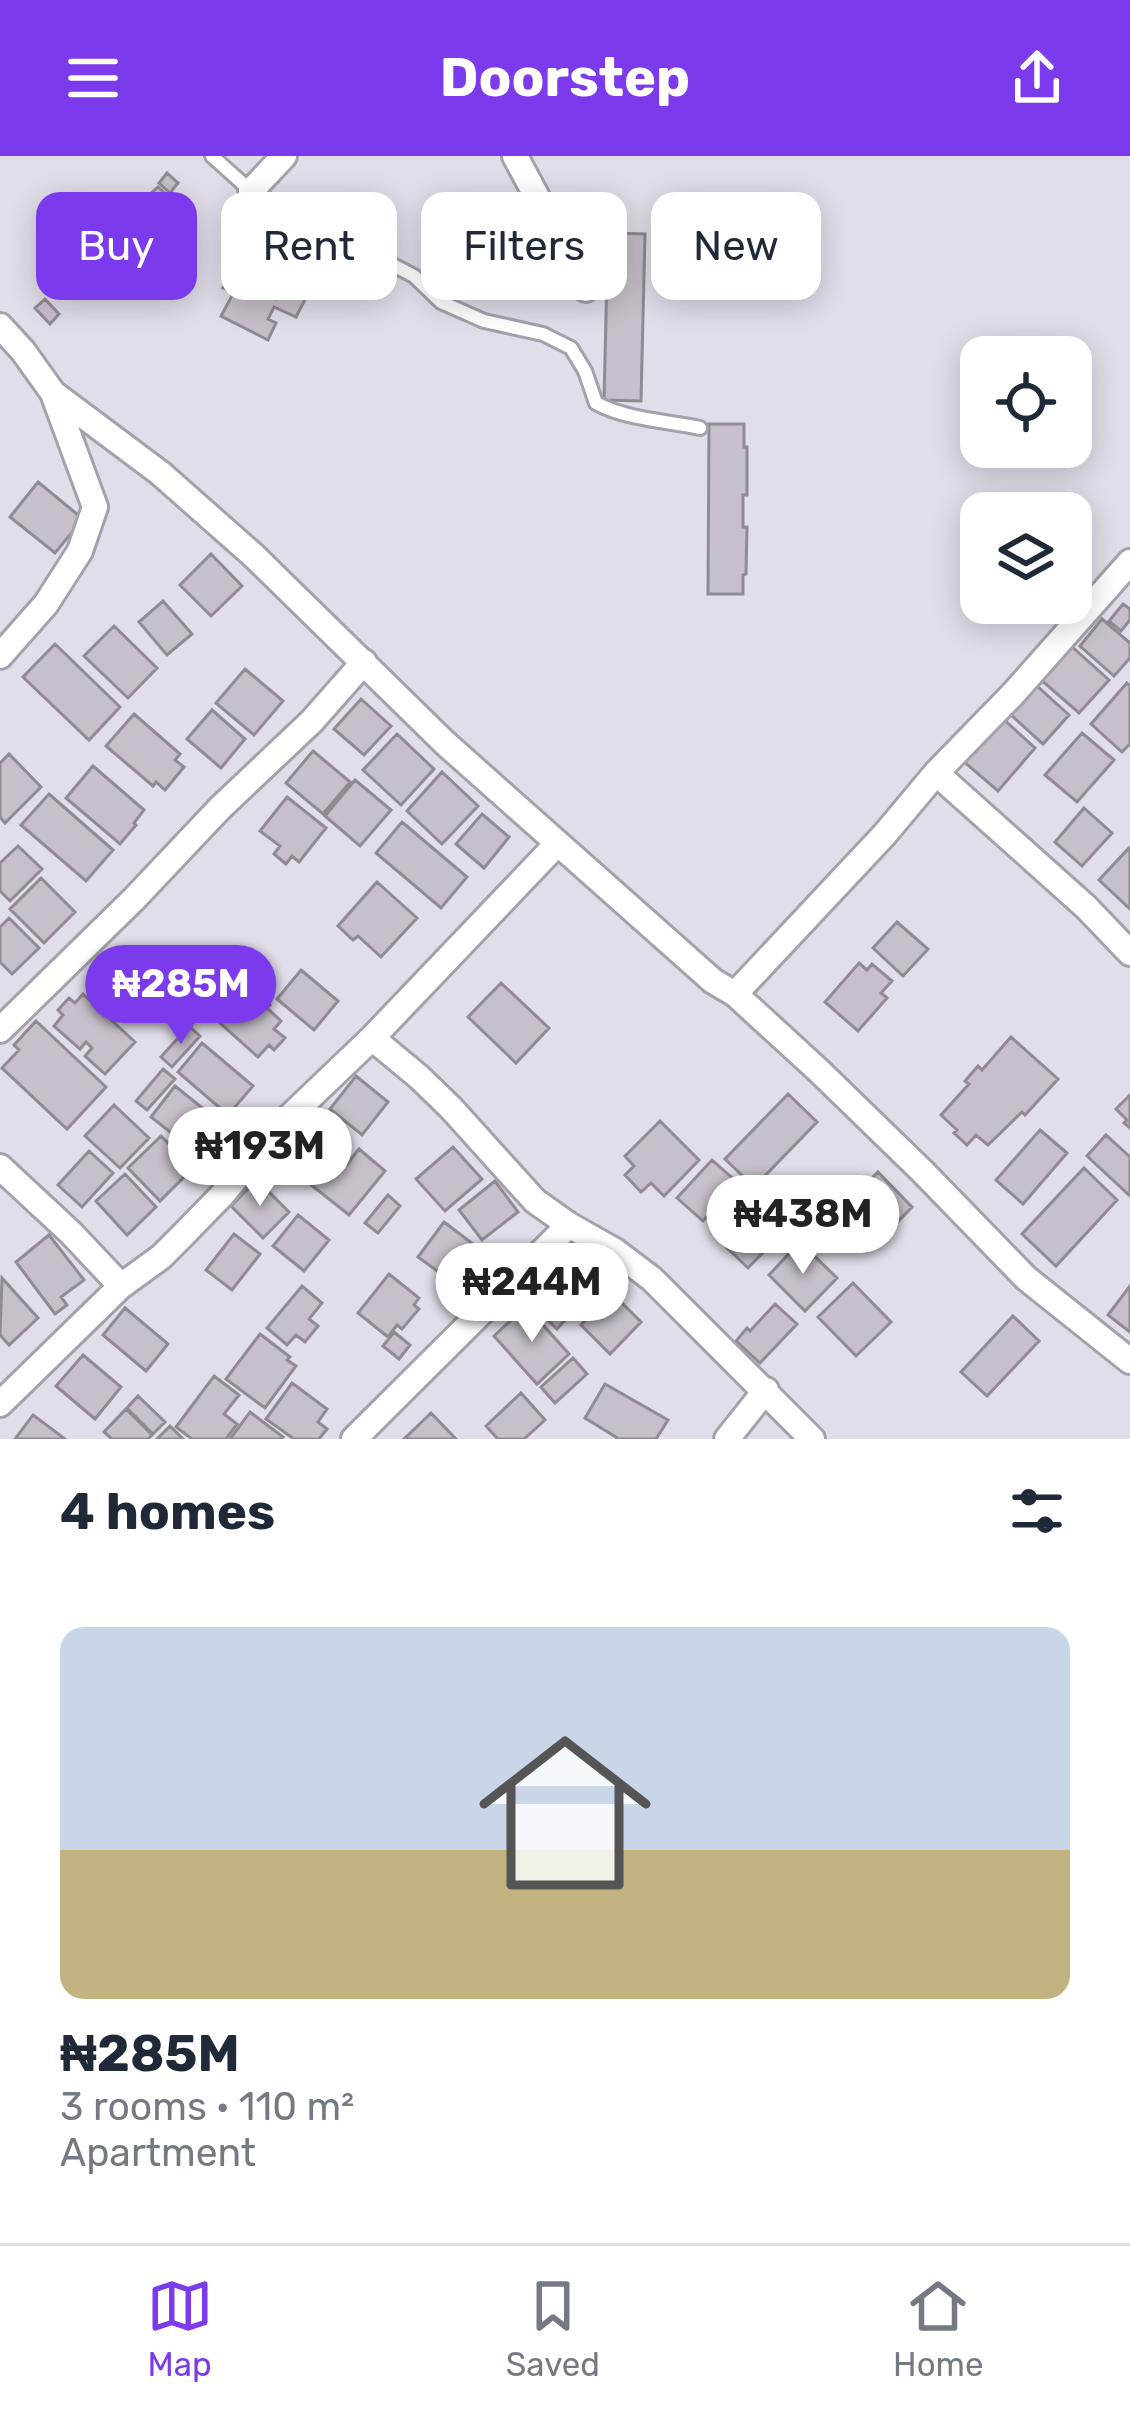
<!DOCTYPE html>
<meta charset="utf-8">
<style>
:root{--surface:#fff;--page:#f6f6f7;--text:#1f2937;--muted:#747a83;--line:#e0e1e3;--accent:#7c3aed}
body{margin:0;font-family:Rubik,sans-serif;background:var(--page);color:var(--text);height:100vh;display:flex;flex-direction:column;font-size:45px;white-space:nowrap}
*{box-sizing:border-box;margin:0}
p{font-size:39px;color:var(--muted)}
.icon{flex:none;width:66px;height:66px;fill:none;stroke:currentColor;stroke-width:2;stroke-linecap:round;stroke-linejoin:round}
.map{position:relative;height:1283px;overflow:hidden}
.panel{display:flex;flex-direction:column;background:var(--surface);flex:1}
.panel>*{flex:none}
.banner{position:absolute;left:36px;top:36px;width:1059px;height:108px;display:flex;gap:24px}
.fabs{position:absolute;left:960px;top:180px;display:grid;gap:24px}
.fabs a{display:grid;place-items:center;width:132px;height:132px;border-radius:24px;background:var(--surface);box-shadow:0 6px 30px #0003;font-size:60px}
.price{position:absolute;translate:-50% -102px;padding:0 27px;border-radius:42px;background:#fff;color:#222;font-size:39px;line-height:78px;filter:drop-shadow(0 3px 6px #0008)}
.price::after{content:'';position:absolute;left:50%;top:72px;width:36px;height:27px;margin-left:-18px;background:inherit;clip-path:polygon(0 0,100% 0,50% 100%)}
.price.on{background:var(--accent);color:#fff}
ul{padding:0;list-style:none}
li{display:grid;align-content:center;gap:24px;height:636px;padding:0 60px}
li+li{border-top:3px solid var(--line)}
li span{display:grid;place-items:center;height:372px;border-radius:24px;color:#555}
li>.icon{margin-inline-start:auto}
span .icon{width:216px;height:216px;fill:#fffc;stroke-width:1}
li b{font-size:51px}
h2{display:flex;justify-content:space-between;align-items:center;height:144px;padding:0 60px;font-size:51px}
.tag{padding:0 42px;border-radius:24px;background:var(--surface);box-shadow:0 6px 30px #0003;font-size:42px;line-height:108px}
.tag.on{background:var(--accent);color:#fff}
header{display:flex;justify-content:space-between;align-items:center;height:156px;padding:0 60px;background:var(--accent);color:#fff;font-size:54px;font-weight:700}
.menu{display:flex;justify-content:space-around;align-items:center;height:168px;border-top:3px solid var(--line);background:var(--surface);font-size:33px;color:var(--muted)}
.menu a{display:grid;justify-items:center;gap:6px}
.menu .on{color:var(--accent)}
.map>svg:first-child{display:block}
</style>
<header><svg class="icon" aria-label="menu" viewBox="0 0 24 24"><path d="M4 6h16M4 12h16M4 18h16"/></svg>Doorstep<svg class="icon" aria-label="share" viewBox="0 0 24 24"><path d="M12 15V3M7 8l5-5 5 5M5 13v7h14v-7"/></svg></header>
<div class="map">
<svg width="1130" height="1283" viewBox="0 0 1130 1283">
<rect width="100%" height="100%" fill="#e1dde9"/>
<path fill="#c7bfc9" stroke="#918a93" stroke-width="3" fill-rule="evenodd" d="M167,17l11,10 -8,10 -11,-10z
M158,31l11,10 -9,10 -12,-11z
M119,63l13,8 -8,11 -13,-8z
M109,76l8,5 -4,5 3,2 -4,7 -3,-2 -2,3 -8,-6z
M608,77l37,1 -4,167 -37,-1z
M54,78l16,10 -5,8 -16,-10z
M260,84l39,20 -11,22 21,10 -13,25 -22,-10 -6,12 8,4 -8,17 -47,-24 13,-24 -11,-4 16,-32 10,6zM268,124l14,6 -7,13 -13,-7z
M69,118l13,10 -8,9 -12,-9z
M45,143l14,15 -9,10 -15,-16z
M709,268h35v23h3v48h-4v32h4l-1,47 -3,1v19h-35z
M38,326l45,37 -28,34 -45,-36z
M211,398l31,32 -31,30 -31,-31z
M163,445l29,33 -25,21 -28,-33z
M1123,448l7,5v11l-9,11 -12,-10z
M1102,463l28,24v15l-16,18 -34,-30z
M114,470l43,42 -29,30 -44,-42z
M55,488l65,63 -31,33 -66,-63z
M1070,489l39,35 -30,33 -39,-34z
M245,513l38,32 -29,34 -38,-32z
M1127,527l3,3v58l-8,8 -31,-28z
M1036,529l33,30 -26,29 -33,-30z
M361,543l30,27 -27,29 -30,-26z
M212,554l33,29 -24,29 -34,-29z
M134,558l46,40 -5,6 9,7 -19,23 -9,-8 -3,4 -47,-40z
M1001,561l34,31 -37,43 -36,-31z
M1082,577l32,27 -37,42 -32,-27z
M397,578l37,35 -33,36 -38,-35z
M313,595l37,31 -27,32 -37,-31z
M9,598l32,33 -36,36 -5,-6v-54z
M93,610l51,44 -10,13 2,2 -16,19 -54,-46z
M442,616l36,34 -36,38 -35,-33z
M355,624l36,30 -31,36 -35,-30z
M49,638l64,56 -27,31 -65,-56z
M287,641l39,31 -27,34 -7,-6 -6,8 -12,-10 6,-8 -20,-15z
M1084,652l28,25 -30,33 -27,-24z
M482,658l27,23 -25,31 -28,-24z
M402,666l65,55 -26,31 -65,-55z
M18,690l24,23 -32,32 -10,-10v-28z
M1129,692l1,1v60l-31,-29z
M41,722l34,34 -31,31 -34,-34z
M377,726l40,36 -36,39 -23,-21 -5,4 -15,-14z
M9,762l30,30 -27,26 -12,-12v-35z
M897,766l31,27 -25,27 -30,-28z
M859,807l8,7 5,-6 20,17 -11,12 6,5 -29,33 -33,-29z
M301,814l37,31 -24,29 -37,-31z
M243,825l27,24 -3,3 14,13 -7,8 11,9 -11,12 -5,-5 -11,12 -46,-41z
M501,827l48,45 -33,35 -48,-46z
M83,838l52,48 -30,32 -20,-18 7,-8 -6,-6 -6,7 -26,-23 9,-11 -5,-5 11,-12 6,5z
M36,865l70,66 -39,42 -65,-61 17,-18 -5,-5z
M189,870l11,10 -28,31 -11,-10z
M1011,881l47,42 -33,36 -3,-3 -34,33 -12,-10 -9,10 -13,-12 3,-3 -16,-15 28,-31 -4,-3 13,-15 4,4z
M202,887l51,43 -25,29 -50,-43z
M163,913l12,10 -28,31 -11,-9z
M356,920l32,26 -26,33 -32,-26z
M175,930l51,41 -24,30 -51,-40z
M788,938l29,28 -63,65 -29,-28z
M1130,939v33l-6,-5 3,-3 -11,-11z
M114,949l35,33 -29,30 -35,-32z
M660,965l39,39 -35,36 -13,-13 -10,9 -16,-17 9,-9 -9,-10z
M1040,974l27,23 -44,51 -27,-24z
M1106,979l24,22v39l-43,-40z
M161,980l32,32 -33,33 -32,-33z
M453,991l29,32 -37,32 -29,-32z
M359,993l26,22 -36,44 -39,-31 12,-15 5,4 13,-15 7,6z
M89,995l24,22 -31,34 -24,-22z
M712,1004l26,23 -35,38 -26,-23z
M1084,1012l33,32 -61,66 -34,-32z
M878,1016l34,35 -27,28 -35,-34z
M125,1018l31,33 -29,28 -31,-34z
M257,1024l32,32 -26,26 -32,-32z
M495,1025l23,31 -36,28 -23,-30z
M388,1039l12,11 -22,27 -13,-10z
M758,1046l28,27 -38,39 -28,-27z
M298,1059l31,25 -25,31 -31,-25z
M444,1066l33,25 -26,34 -33,-24z
M234,1078l26,20 -28,36 -26,-20z
M49,1079l35,45 -23,17 6,8 -12,9 -39,-52z
M800,1086l37,36 -32,33 -36,-36z
M576,1101l25,23 -44,49 -25,-24z
M389,1118l30,24 -5,7 5,4 -17,20 -5,-4 -9,12 -30,-24z
M2,1122l36,40 -29,27 -9,-10z
M853,1127l38,39 -35,34 -38,-39z
M302,1130l20,17 -13,16 9,7 -13,16 -9,-7 -9,10 -20,-17z
M1130,1130v46l-22,-17z
M612,1137l29,29 -31,32 -29,-29z
M775,1148l22,20 -37,39 -24,-22 11,-13 3,3z
M526,1150l43,48 -32,30 -43,-48z
M125,1152l43,36 -22,27 -43,-36z
M1013,1160l26,25 -52,55 -26,-24z
M394,1176l16,13 -11,14 -16,-13z
M260,1178l30,23 -3,3 9,6 -31,42 -39,-29z
M83,1199l38,32 -26,32 -39,-33z
M573,1202l14,16 -32,29 -14,-16z
M214,1220l25,19 -15,19 13,10 -11,15h-34l-16,-12z
M292,1227l35,26 -9,13 9,7 -8,10h-25l-28,-20z
M605,1228l63,36 -12,19h-37l-34,-21z
M521,1237l24,27 -21,19h-26l-12,-13z
M138,1240l27,26 -12,12 -26,-26z
M126,1253l26,26 -4,4h-36l-8,-7z
M250,1256l33,25 -2,2h-51z
M431,1257l25,26h-52z
M33,1259l32,24h-50z
M170,1270l13,13h-26z"/>
<g fill="none" stroke-linecap="round" stroke-linejoin="round">
<g stroke="#a4a1ac" stroke-width="18">
<path id="service" d="M212,0l39,35 163,85 27,26 43,19 59,13 28,14 14,23 11,32c29,16 70,18 104,25"/>
</g>
<g stroke="#a4a1ac" stroke-width="30">
<path id="minor" d="M515,0l71,133
M251,35l33,-35
M0,170l23,25 30,42 107,80 94,83 191,187 268,238 22,13 83,76 105,102 103,106 104,83
M0,500l46,-52 34,-53 15,-44 -42,-114
M936,617l150,134 44,46
M735,838l150,-160 51,-61 77,-79 117,-132
M0,874l134,-131 86,-91 92,-87 52,-59
M372,882l47,39 32,31 84,93 34,24 46,26 37,28 160,160
M0,1011l71,66 50,53
M0,1248l121,-118 40,-29 22,-22 38,-39 60,-71 91,-87 185,-194
M354,1283l215,-214
M727,1283l39,-49"/>
</g>
<use href="#service" stroke="#fff" stroke-width="12"/>
<use href="#minor" stroke="#fff" stroke-width="24"/>
</g>
</svg>
<div class="fabs">
<a><svg class="icon" aria-label="locate" viewBox="0 0 24 24"><circle cx="12" cy="12" r="6"/><path d="M12 2v4M12 18v4M2 12h4M18 12h4"/></svg></a>
<a><svg class="icon" aria-label="layers" viewBox="0 0 24 24"><path d="M12 4l9 5-9 5-9-5zM3 14l9 5 9-5"/></svg></a>
</div>
<b class="price on" style="left:181px;top:891px">₦285M</b>
<b class="price" style="left:260px;top:1053px">₦193M</b>
<b class="price" style="left:803px;top:1121px">₦438M</b>
<b class="price" style="left:532px;top:1189px">₦244M</b>
<div class="banner">
<a class="tag on">Buy</a>
<a class="tag">Rent</a>
<a class="tag">Filters</a>
<a class="tag">New</a>
</div>
</div>
<section class="panel">
<h2>4 homes<svg class="icon" aria-label="filters" viewBox="0 0 24 24"><path d="M4 7h16M4 17h16"/><circle cx="9" cy="7" r="2"/><circle cx="15" cy="17" r="2"/></svg></h2>
<ul>
<li><span style="background:linear-gradient(#c9d6e8 60%,#c2b280 0)"><svg class="icon" aria-label="home" viewBox="0 0 24 24"><path d="M3 11l9-7 9 7M6 9v11h12V9"/></svg></span><div><b>₦285M</b><p>3 rooms · 110 m²</p><p>Apartment</p></div></li>
</ul>
</section>
<nav class="menu">
<a class="on"><svg class="icon" aria-label="map" viewBox="0 0 24 24"><path d="M3 6l6-2 6 2 6-2v14l-6 2-6-2-6 2zM9 4v14M15 6v14"/></svg>Map</a>
<a><svg class="icon" aria-label="saved" viewBox="0 0 24 24"><path d="M7 4h10v16l-5-4-5 4z"/></svg>Saved</a>
<a><svg class="icon" aria-label="home" viewBox="0 0 24 24"><path d="M3 11l9-7 9 7M6 9v11h12V9"/></svg>Home</a>
</nav>
